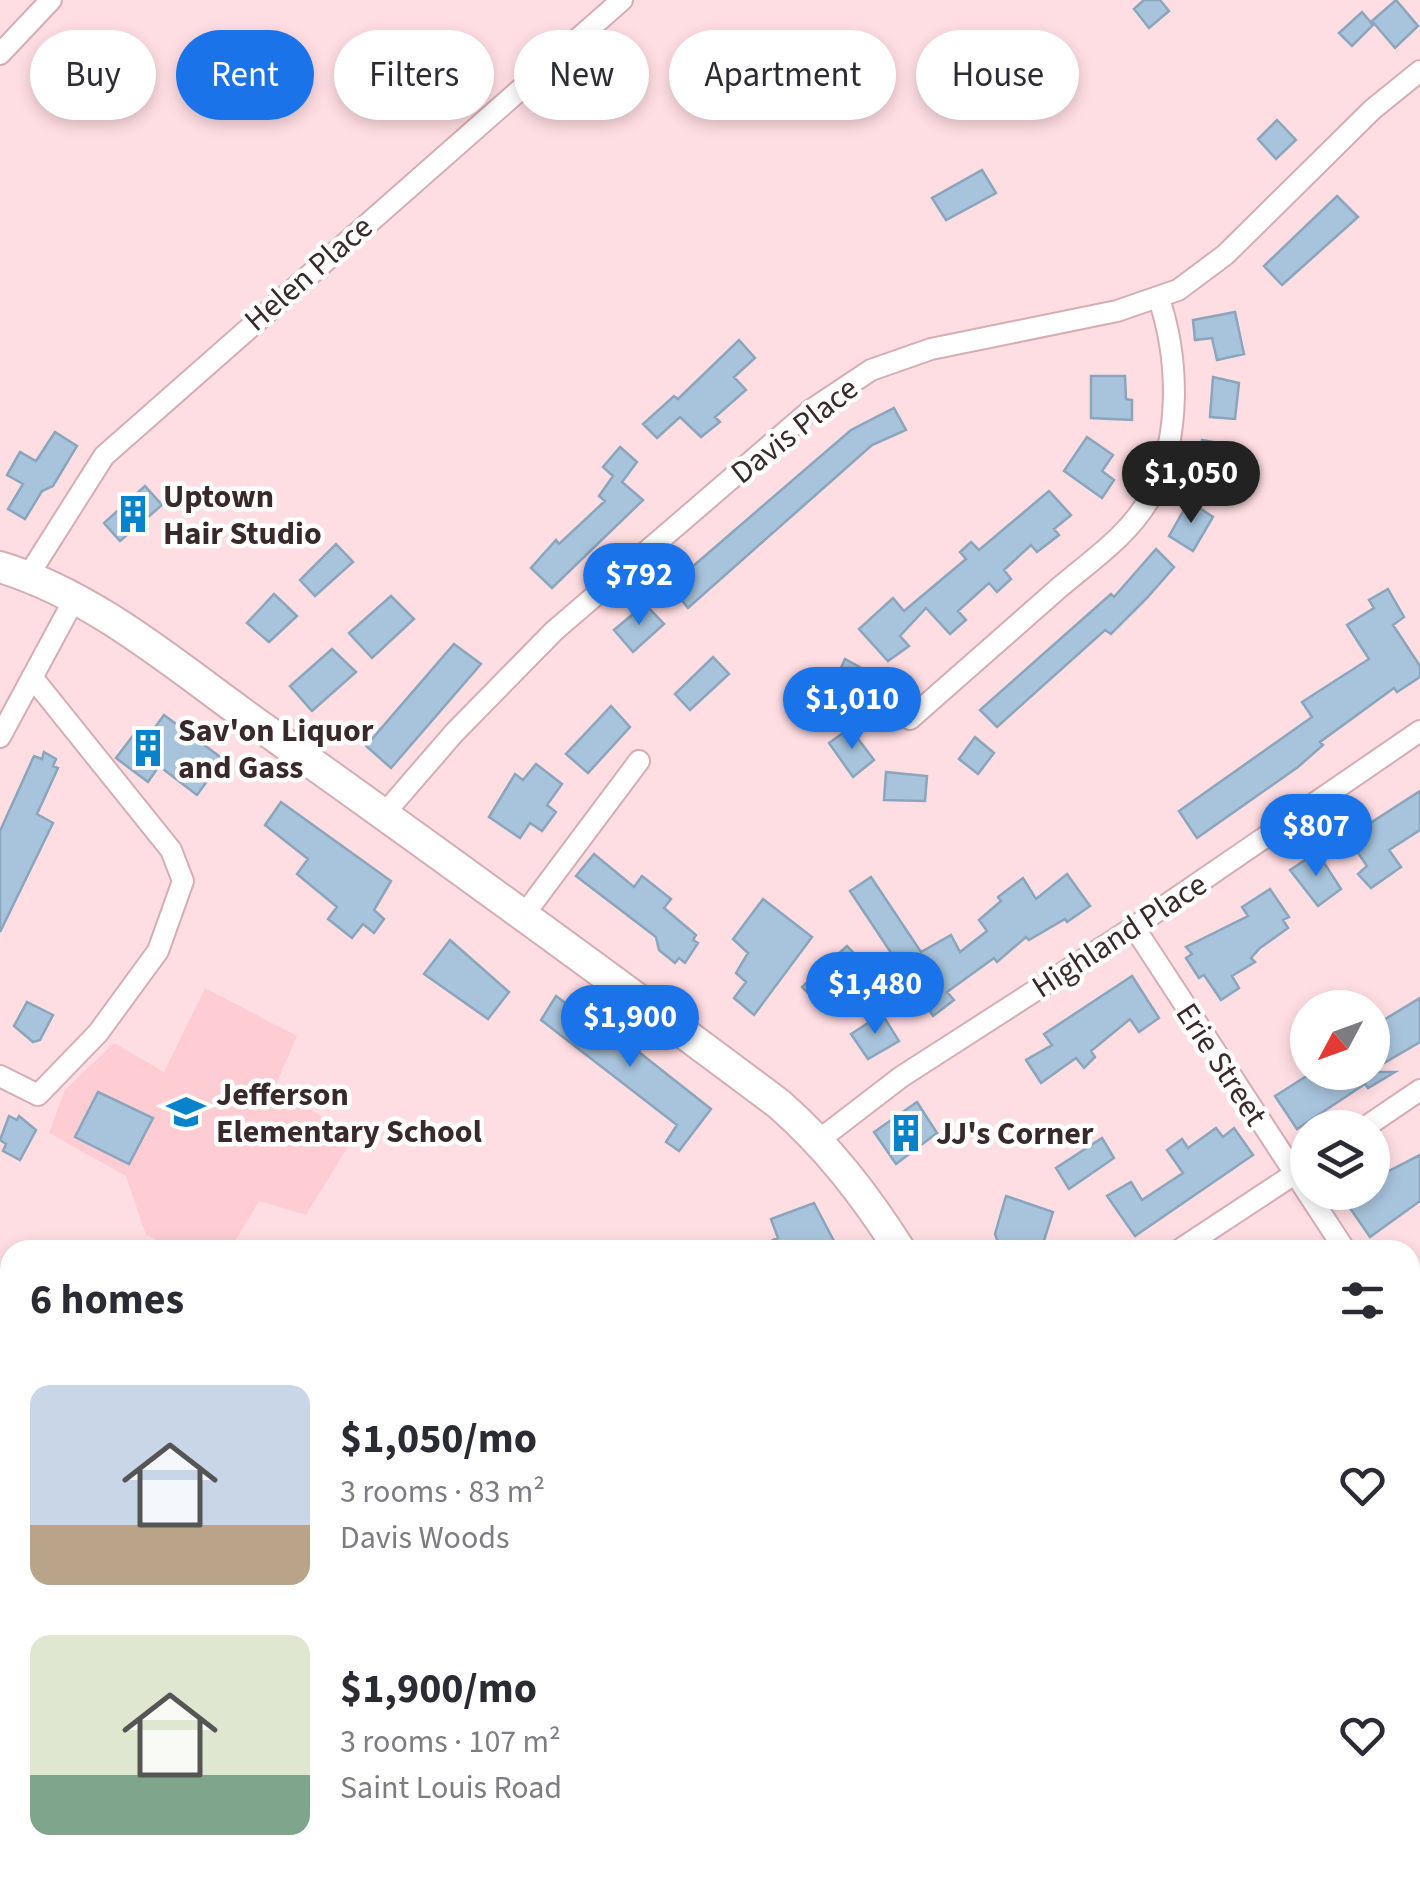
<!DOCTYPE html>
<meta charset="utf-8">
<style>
:root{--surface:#fff;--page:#f2f2f3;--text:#2b2b33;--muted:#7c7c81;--accent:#1a73e8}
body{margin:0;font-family:"Source Sans 3",sans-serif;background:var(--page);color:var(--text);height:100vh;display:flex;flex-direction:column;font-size:38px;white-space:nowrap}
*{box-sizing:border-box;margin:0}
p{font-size:32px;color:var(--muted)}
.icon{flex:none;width:55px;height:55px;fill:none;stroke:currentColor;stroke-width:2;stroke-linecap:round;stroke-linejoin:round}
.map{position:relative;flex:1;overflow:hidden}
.sheet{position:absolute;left:0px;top:1240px;width:1420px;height:642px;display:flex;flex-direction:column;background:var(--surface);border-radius:30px 30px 0 0;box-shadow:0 5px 15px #0003}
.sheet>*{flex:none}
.banner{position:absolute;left:30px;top:30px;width:1360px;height:90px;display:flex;gap:20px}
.needle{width:65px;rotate:229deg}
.buttons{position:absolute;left:1290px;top:990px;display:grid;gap:20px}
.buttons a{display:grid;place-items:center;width:100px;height:100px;border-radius:50%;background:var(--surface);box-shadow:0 5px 15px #0003;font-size:50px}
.price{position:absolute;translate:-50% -85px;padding:0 22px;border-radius:35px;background:var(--accent);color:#fff;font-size:32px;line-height:65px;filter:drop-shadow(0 2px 5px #0008)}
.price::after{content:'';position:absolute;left:50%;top:60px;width:30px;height:22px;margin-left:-15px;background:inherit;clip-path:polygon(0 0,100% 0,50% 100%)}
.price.on{background:#222;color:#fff}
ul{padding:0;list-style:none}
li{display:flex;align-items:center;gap:30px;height:250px;padding:0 30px}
li span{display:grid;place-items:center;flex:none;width:280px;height:200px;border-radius:20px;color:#555}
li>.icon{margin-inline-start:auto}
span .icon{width:120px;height:120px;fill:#fffc;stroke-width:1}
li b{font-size:42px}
h2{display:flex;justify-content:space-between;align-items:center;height:120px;padding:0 30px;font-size:42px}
.tag{padding:0 35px;border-radius:45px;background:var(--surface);box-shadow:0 5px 15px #0003;font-size:35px;line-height:90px}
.tag.on{background:var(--accent);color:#fff}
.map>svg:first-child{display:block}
</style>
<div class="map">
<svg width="1420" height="1881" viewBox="0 0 1420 1881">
<rect width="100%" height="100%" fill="#ffdee3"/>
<path fill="#fecdd4" d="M205,988l92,48 -23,53 81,46 -49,80 -47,-14 -29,49h-53l-31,-15 -20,-59 -77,-43 16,-43 49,-47 50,29z"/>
<path fill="#e8c1c7" d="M1410,1720l10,15v146h-171l-3,-8 164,-1z"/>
<path fill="#a8c4dc" stroke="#8aa5bc" stroke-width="2.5" d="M1144,0h16l9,11 -20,17 -15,-19z
M1396,0l22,26 -23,22 -23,-27z
M1362,12l11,13 -21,21 -13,-13z
M1277,120l19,20 -20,19 -18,-20z
M982,170l14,23 -50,27 -14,-22z
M1337,196l21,21 -76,68 -18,-19z
M1235,312l9,42 -27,6 -5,-22 -17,2 -2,-20z
M739,340l16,18 -21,19 12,13 -31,27 5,5 -19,15 -21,-20 -23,21 -14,-14 31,-28 4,3z
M1091,376h34l1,23 6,1v20l-41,-2z
M1213,377l26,6 -4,36 -25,-2z
M894,408l12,22 -34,15 -184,163 -18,-22 181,-156z
M55,432l22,14 -24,40 -11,5 -17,28 -17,-10 15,-25 -16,-9 13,-23 16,9z
M1087,437l26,18 -11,16 12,9 -12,18 -38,-27z
M1202,440l28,5 -8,37 -27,-5z
M620,447l17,15 -15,20 21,18 -91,88 -21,-20 25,-28 3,4 46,-43 -6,-5 14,-20 -10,-9z
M145,486l17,19 -42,36 -16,-18z
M1049,491l22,24 -17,14 5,6 -22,17 -6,-7 -27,25 7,9 -14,13 -8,-9 -31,28 8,9 -16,14 -24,-26 -26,28 9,10 -21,15 -29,-32 34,-31 11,13 62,-52 -6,-7 11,-10 8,8z
M1189,501l24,16 -20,34 -24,-15z
M336,544l17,18 -38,34 -15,-16z
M1156,549l18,18 -27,31 -36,36 -6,-4 -108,97 -17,-17 131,-116 3,3z
M1388,589l16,28 -11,8 27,41v11l-23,15 -3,-4 -74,54 3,3 -25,22 -101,71 -18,-27 133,-94 -10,-15 67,-43 -22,-34 27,-17 -5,-8z
M274,594l23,22 -28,26 -22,-19z
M391,596l23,23 -42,39 -23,-25z
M645,604l19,20 -31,28 -19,-22z
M454,644l27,20 -90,104 -25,-22z
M332,649l24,23 -44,39 -22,-25z
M713,657l16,17 -39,36 -15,-16z
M845,659l24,13 -15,36 -25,-13z
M611,706l19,21 -42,46 -22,-19z
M164,715l59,44 -26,36 -38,-29 -11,16 -32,-24 22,-29 10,8z
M850,728l24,32 -21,17 -24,-34z
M975,737l19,16 -16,21 -19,-15z
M44,752l12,7 -3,7 5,2 -21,46 16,9 -53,109v-101l34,-75 8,3z
M536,764l26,20 -15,21 9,7 -14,19 -12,-8 -10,15 -31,-21 26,-43 8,6z
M886,772l41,4 -2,25 -41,-1z
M1420,791v39l-31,20 12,17 -30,21 -13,-14 9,-8 -15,-22 10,-6 -4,-7z
M281,802l110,79 -17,29 10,9 -10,14 -11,-9 -11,14 -24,-19 9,-12 -40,-33 11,-15 -43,-34z
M1317,852l24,37 -23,17 -28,-36z
M594,854l40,33 8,-11 29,23 -7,9 32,27 -3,5 5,3 -13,20 -6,-5 -4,5 -16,-13 -3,-13 -80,-61z
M1067,874l23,32 -23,16 -2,-3 -36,21 -3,-3 -29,25 -3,-4 -47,34 7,8 -21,16 -83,-125 21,-14 50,75 30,-17 9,17 27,-21 -8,-11 22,-19 -3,-4 25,-19 13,21z
M1270,889l19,28 -6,3 5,8 -28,20 -9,10 4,4 -23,14 7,12 -18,12 -17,-25 -5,3 -13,-20 6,-4 -6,-7 62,-31 -6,-9z
M763,899l49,38 -58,78 -20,-17 12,-16 -10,-9 12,-20 -15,-14z
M450,940l59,52 -21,27 -64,-45z
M847,946l19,20 -46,39 -18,-18z
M1132,976l27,42 -20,14 -9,-13 -39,32 4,6 -11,11 -8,-10 -35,25 -15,-23 26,-15 -8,-11z
M556,996l52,38 3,-4 100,79 -32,42 -13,-9 11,-17 -136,-105z
M1420,998v44l-48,28v-43z
M27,1002l26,13 -13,25 -7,2 -19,-16z
M882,1014l17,27 -31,18 -17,-25z
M1313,1072h82l-27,16 -3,-4 -68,45 -22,-33z
M98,1092l55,26 -24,46 -54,-27z
M917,1102l20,31 -41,31 -22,-32z
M9,1116l8,4 2,-4 17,14 -16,30 -17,-9 3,-7 -6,-4z
M1216,1128l7,9 11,-9 19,27 -118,81 -28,-40 24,-14 11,18 41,-27 -16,-23 15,-11 6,9z
M1102,1138l12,20 -45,31 -13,-21z
M1420,1155v46l-50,36 -25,-36 15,-9h12v-7l11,-6 -2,-4z
M1006,1196l47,16 -12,38 -42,-5 -4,-11z
M814,1203l21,40 -13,7h-71l27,-12 -7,-19z"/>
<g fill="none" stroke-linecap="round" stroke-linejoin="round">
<g stroke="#d5aeb4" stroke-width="24">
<path id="street" d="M0,54l51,-54
M28,576l76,-120 518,-456
M910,719c50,-44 100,-88 150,-132 32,-27 72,-54 92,-93 29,-58 27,-135 7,-195
M0,737l75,-139
M384,814l70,-81 100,-102 257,-221 60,-40 60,-21 186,-38 61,-21 47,-35 148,-146 47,-38
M523,916l116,-155
M1134,927l211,323
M0,1076l38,19 60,-62 60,-82 25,-70 -12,-31 -139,-173
M1364,1128l56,-38
M819,1140l82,-63 233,-150 286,-196
M1179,1250l129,-85
M1410,1647l10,-6
M618,1881l13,-9
M964,1881l8,-9
M1217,1881l11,-9"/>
</g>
<g stroke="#d5aeb4" stroke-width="34">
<path id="secondary" d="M0,567c100,30 185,107 270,166 171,122 341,245 509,371 49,43 86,91 121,146
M1410,1296l10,-3
M1248,1872l3,9"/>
</g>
<use href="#street" stroke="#fff" stroke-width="20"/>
<use href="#secondary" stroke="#fff" stroke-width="30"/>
</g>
<defs>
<g id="building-bare" transform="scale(3)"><path d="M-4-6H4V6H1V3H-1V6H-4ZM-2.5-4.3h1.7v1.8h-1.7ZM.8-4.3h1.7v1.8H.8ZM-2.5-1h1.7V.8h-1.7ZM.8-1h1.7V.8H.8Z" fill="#0882ca" stroke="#fff" stroke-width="2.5" paint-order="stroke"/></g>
<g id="school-bare" transform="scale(3)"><path d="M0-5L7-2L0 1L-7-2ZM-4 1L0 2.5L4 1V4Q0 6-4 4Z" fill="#0882ca" stroke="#fff" stroke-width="2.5" paint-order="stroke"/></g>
</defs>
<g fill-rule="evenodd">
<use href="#building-bare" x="133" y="514"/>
<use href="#building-bare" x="148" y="748"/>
<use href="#school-bare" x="186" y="1112"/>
<use href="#building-bare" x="906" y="1133"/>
</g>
<g text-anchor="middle" stroke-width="9" stroke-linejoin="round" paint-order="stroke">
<g font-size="32" fill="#38292b" stroke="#fff">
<text transform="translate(308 273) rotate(-41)" y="11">Helen Place</text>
<text transform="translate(794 430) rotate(-38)" y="11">Davis Place</text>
<text transform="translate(1119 935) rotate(-33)" y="11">Highland Place</text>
<text transform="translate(1222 1064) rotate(57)" y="11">Erie Street</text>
</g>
<g font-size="32" font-weight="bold" fill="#38292b" stroke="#fff" text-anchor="start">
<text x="163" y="507">Uptown<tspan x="163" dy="37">Hair Studio</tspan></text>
<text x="178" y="741">Sav'on Liquor<tspan x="178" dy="37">and Gass</tspan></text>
<text x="216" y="1105">Jefferson<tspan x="216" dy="37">Elementary School</tspan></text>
<text x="936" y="1144">JJ's Corner</text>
</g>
</g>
</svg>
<div class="buttons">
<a><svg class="needle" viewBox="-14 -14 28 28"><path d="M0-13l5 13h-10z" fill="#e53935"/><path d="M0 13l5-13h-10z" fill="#7c7c81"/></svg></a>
<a><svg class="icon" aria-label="layers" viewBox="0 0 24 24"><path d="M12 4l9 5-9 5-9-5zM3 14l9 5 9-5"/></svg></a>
</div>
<b class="price on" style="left:1191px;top:526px">$1,050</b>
<b class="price" style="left:639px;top:628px">$792</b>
<b class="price" style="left:852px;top:752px">$1,010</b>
<b class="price" style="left:1316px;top:879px">$807</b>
<b class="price" style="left:875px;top:1037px">$1,480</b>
<b class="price" style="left:630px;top:1070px">$1,900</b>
<div class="banner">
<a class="tag">Buy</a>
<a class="tag on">Rent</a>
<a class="tag">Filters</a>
<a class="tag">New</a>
<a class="tag">Apartment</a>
<a class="tag">House</a>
</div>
<section class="sheet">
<h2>6 homes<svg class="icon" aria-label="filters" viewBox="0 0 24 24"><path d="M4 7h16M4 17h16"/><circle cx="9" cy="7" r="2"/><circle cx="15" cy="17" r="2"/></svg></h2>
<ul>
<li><span style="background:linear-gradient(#c9d6e8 70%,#b9a48a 0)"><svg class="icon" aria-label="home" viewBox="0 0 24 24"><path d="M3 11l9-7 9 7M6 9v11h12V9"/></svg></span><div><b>$1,050/mo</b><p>3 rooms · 83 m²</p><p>Davis Woods</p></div><svg class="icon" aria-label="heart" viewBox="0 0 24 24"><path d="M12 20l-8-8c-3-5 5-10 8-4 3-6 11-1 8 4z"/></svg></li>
<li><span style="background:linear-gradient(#dfe7d0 70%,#7fa58c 0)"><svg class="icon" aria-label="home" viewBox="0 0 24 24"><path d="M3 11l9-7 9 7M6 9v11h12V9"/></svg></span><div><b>$1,900/mo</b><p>3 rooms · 107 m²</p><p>Saint Louis Road</p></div><svg class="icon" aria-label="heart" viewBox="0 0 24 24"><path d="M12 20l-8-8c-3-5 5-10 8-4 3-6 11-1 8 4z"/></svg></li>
</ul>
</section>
</div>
